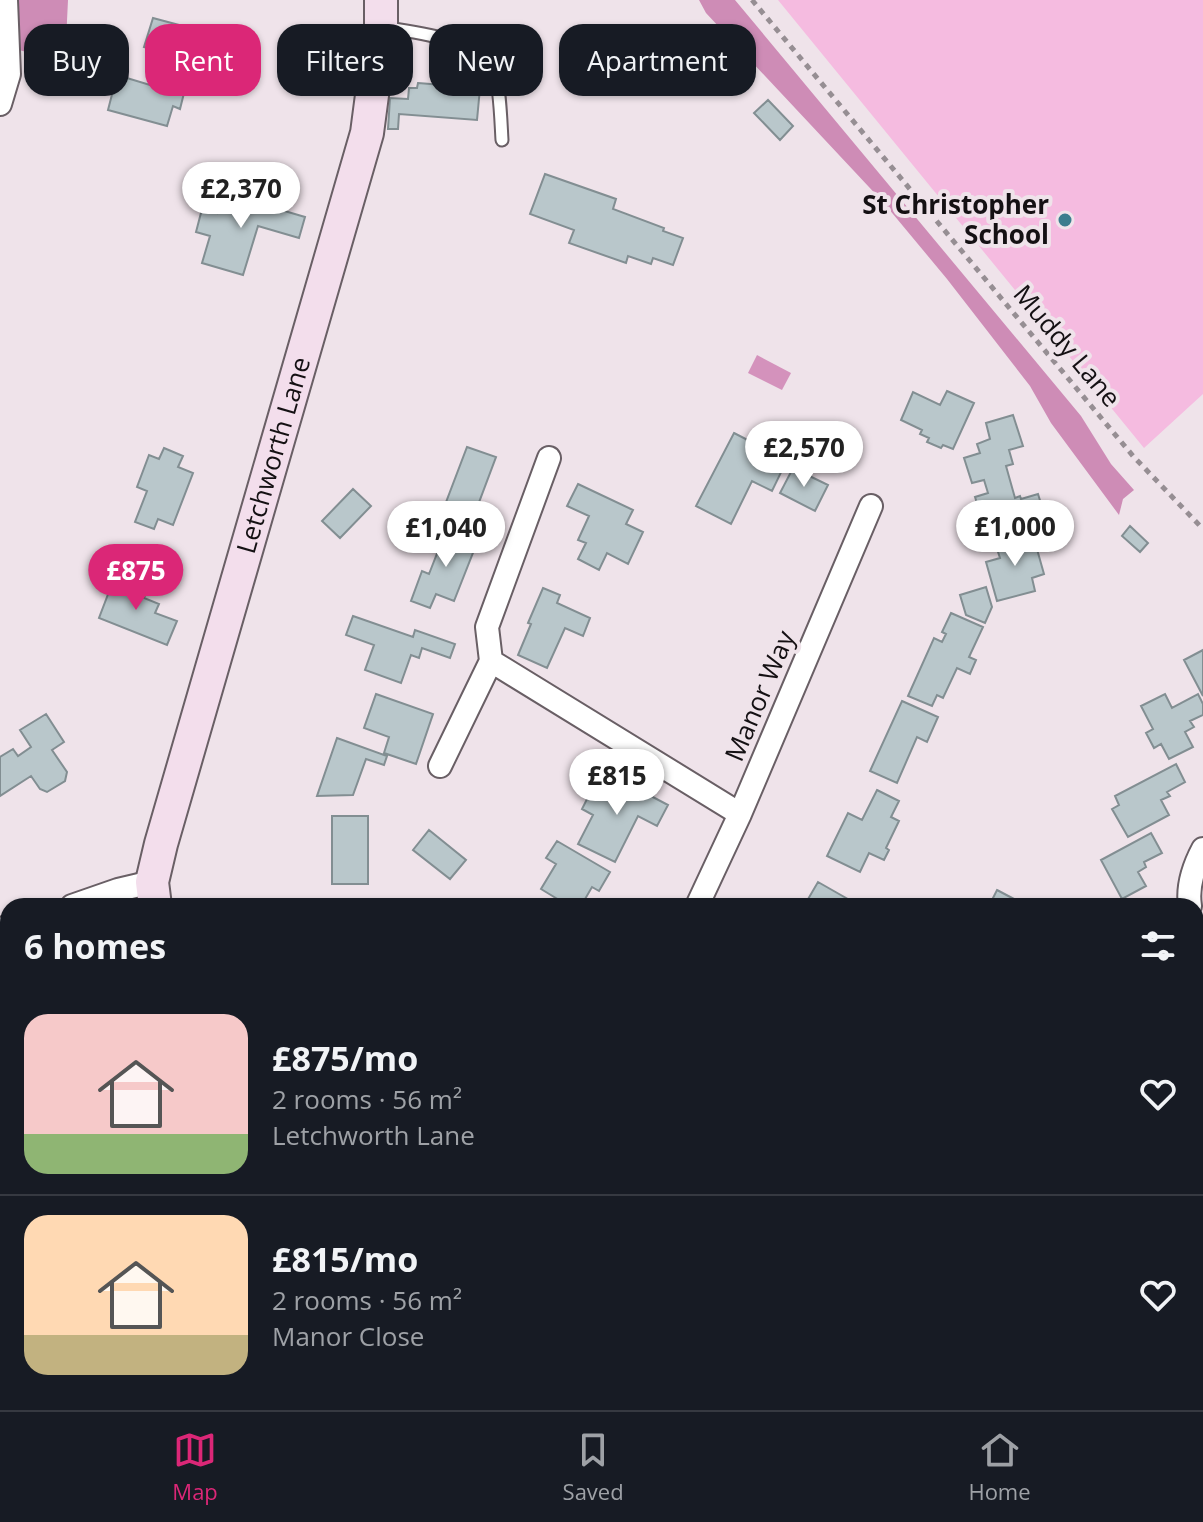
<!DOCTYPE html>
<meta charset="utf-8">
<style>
:root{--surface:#171b24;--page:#242831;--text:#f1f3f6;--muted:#9ea1a6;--line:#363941;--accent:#db2777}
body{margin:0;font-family:"Open Sans",sans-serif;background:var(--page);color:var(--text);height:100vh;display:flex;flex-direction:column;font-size:30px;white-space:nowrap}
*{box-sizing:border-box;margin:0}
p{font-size:26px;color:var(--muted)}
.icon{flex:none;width:44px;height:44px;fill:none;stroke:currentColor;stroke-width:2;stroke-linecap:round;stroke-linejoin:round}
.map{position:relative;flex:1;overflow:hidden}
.sheet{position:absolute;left:0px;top:898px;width:1204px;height:512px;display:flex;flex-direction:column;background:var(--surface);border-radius:24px 24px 0 0;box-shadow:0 2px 6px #0004}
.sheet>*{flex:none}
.guide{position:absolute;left:24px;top:24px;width:800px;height:72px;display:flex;gap:16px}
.price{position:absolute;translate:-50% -68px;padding:0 18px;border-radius:28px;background:#fff;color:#222;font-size:26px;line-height:52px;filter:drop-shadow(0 2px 4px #0008)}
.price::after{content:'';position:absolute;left:50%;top:48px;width:24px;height:18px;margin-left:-12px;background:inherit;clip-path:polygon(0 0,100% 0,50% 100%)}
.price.active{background:var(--accent);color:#fff}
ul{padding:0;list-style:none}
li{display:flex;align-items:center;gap:24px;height:200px;padding:0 24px}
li+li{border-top:2px solid var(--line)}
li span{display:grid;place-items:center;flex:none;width:224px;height:160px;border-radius:24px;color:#555}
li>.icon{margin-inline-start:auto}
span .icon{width:96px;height:96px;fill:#fffc;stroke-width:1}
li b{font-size:34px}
h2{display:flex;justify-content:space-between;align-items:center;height:96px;padding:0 24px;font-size:34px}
.tag{padding:0 28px;border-radius:24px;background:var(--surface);box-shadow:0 2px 6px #0004;font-size:28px;line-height:72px}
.tag.active{background:var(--accent);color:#fff}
.menu{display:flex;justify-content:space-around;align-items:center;height:112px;border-top:2px solid var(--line);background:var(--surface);font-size:22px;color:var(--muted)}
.menu a{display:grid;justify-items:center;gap:4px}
.menu .active{color:var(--accent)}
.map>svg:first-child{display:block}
</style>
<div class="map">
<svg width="1203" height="1410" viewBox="0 0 1203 1410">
<rect width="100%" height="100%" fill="#efe3ea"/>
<path fill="#f5bbe0" d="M778,0h425v394l-59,54z
M8,1239v163h169l6,8h-183v-168z
M683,1402h279l-3,8h-277z"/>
<path fill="#ce8cb6" d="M13,0h55l-3,62 -46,-12z
M699,0h36l346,416 30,48 23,26 -11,9 -4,16 -68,-92 -21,-37 -83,-107 -64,-77 -177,-189z"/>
<path fill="#d492bc" d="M757,355l34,18 -9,17 -34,-17z"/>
<path fill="#b9c7cb" stroke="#828e92" stroke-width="2" d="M153,18l41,11 -8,29 -42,-11z
M157,56l34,9 -11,44 -7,-3 -6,20 -59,-16 9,-35 33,10z
M418,83l62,5 -3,32 -78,-6 -1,15h-10l2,-31 18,1 1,-11h8z
M768,100l25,26 -13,14 -26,-27z
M545,174l71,25 -3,10 51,19 -1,3 20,7 -10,27 -20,-7 -2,6 -23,-8 -2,7 -57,-20 5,-13 -44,-16z
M223,193l82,24 -6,21 -41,-12 -15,49 -41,-12 8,-27 -14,-4 6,-23 15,4z
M947,391l27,12 -21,46 -10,-4 -2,3 -14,-6 2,-4 -9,-4 2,-4 -21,-10 12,-28 27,13z
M1013,415l10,31 -14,4 4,14 -7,2 9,32 5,-2 1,3 17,-5 5,16 -58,18 -10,-31 13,-4 -4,-13 -12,3 -8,-25 16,-5 -3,-9 13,-5 -4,-16z
M734,433l53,27 -15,31 -20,-10 -21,43 -35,-18z
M467,447l29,10 -27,72 -29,-11z
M164,448l19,8 -5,11 15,6 -20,52 -15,-6 -4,10 -19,-7 12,-31 -10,-4 12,-32 10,4z
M793,468l35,17 -13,26 -35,-18z
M578,484l55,26 -7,14 17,8 -15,32 -21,-11 -8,17 -21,-11 8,-16 -8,-3 11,-24 -22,-10z
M353,489l18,17 -31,32 -18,-17z
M1130,526l18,17 -8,9 -18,-16z
M447,528l31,12 -24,61 -18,-7 -6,14 -19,-7 11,-30 7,3z
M1033,535l11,39 -12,4 3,13 -38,10 -11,-39 14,-4 -4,-12z
M115,576l32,13 -3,9 15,6 -4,9 22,8 -10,24 -68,-27z
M986,587l6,20 -7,16 -19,-8 -6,-20z
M543,588l17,7 -3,8 33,15 -7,18 -18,-8 -18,40 -29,-13 13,-31 -3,-1z
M951,613l32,14 -14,30 7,3 -6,14 -13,-6 -14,30 -6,-3 -5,11 -24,-10 26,-58 8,4 4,-8 -4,-2z
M353,616l60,21 2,-7 40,14 -5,14 -28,-10 -3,10 -8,-3 -10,28 -36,-13 9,-25 -28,-10z
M1203,650v46l-19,-36z
M376,694l57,20 -17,50 -32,-11 5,-16 -25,-9z
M1165,694l7,14 26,-14 5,10v11l-13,6 4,6 -9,5 8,15 -24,12 -8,-15 -7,4 -8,-15 7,-4 -12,-23z
M902,701l36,16 -11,25 -10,-5 -20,46 -27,-12z
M46,714l18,28 -12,8 15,22 -2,9 -18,11 -7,-3 -9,-13 -31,20v-39l13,-8 5,7 13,-9 -11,-17z
M337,738l50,18 -3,9 -18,-6 -13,36 -36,1z
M1176,764l9,18 -18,10 3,4 -9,4 8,15 -41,22 -16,-28 7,-4 -4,-9z
M613,776l55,29 -11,21 -19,-10 -23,46 -37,-18 15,-29 -11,-6 10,-20 12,6z
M877,790l22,11 -8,16 8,4 -13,27 3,2 -5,10 -15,-7 -9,19 -33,-16 21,-43 14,7z
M332,816h36v68h-36z
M429,830l37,30 -16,19 -37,-29z
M1151,833l11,20 -18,9 2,5 -8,5 8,14 -24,13 -21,-39z
M557,841l53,31 -11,19 -7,-4 -11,19h-12l-28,-17 15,-25 -10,-6z
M818,882l42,24h-56z
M997,890l19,10 -3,6h-24z
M0,984h2l6,24v17l-8,2z
M1197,1036l6,12v12l-5,3 5,9v10l-7,3z
M1203,1085v51l-7,4v-51z
M1203,1140v31l-2,-4 -5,2v-25z
M1112,1402h57l4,8h-56z"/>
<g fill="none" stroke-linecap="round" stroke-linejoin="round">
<g stroke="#695f65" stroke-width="15">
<path id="lane" d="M382,27c35,6 94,10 112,45 6,11 7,53 8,68
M221,1402l4,8"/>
</g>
<g stroke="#695f65" stroke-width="26">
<path id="street" d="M0,104l9,-30 -3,-74
M491,661l249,153
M440,766l51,-105 -4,-34 62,-169
M72,906l46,-16 34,-8
M697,906l43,-92 131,-308
M1190,906c-3,-19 4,-40 13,-57
M0,929l8,-2
M1196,936l7,14
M1196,1239l7,-4
M1196,1346l7,14
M615,1402l4,8"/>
</g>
<g stroke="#695f65" stroke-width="36">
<g id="secondary">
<path id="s1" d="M155,906l-3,-24 9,-38 206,-711 14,-106v-27"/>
<path d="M1012,1402l6,8"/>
</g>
</g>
<path stroke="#968e93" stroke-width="5" stroke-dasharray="6 6" stroke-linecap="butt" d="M752,0l381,456 70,73
M675,1410l1,-8"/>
<use href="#lane" stroke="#fff" stroke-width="11"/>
<use href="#street" stroke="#fff" stroke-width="22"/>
<use href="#secondary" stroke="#f3deec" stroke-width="32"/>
</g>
<circle fill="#3b7d8e" stroke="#efe3ea" stroke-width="3" cx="1065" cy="220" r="8"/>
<g text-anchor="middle" stroke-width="8" stroke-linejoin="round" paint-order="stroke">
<g font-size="26" font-weight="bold" fill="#141013" stroke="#efe3ea" text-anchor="end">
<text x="1049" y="214">St Christopher<tspan x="1049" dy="30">School</tspan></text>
</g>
<g font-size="26" fill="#141013" stroke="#efe3ea">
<text transform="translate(1067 346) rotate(50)" y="9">Muddy Lane</text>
<text dy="9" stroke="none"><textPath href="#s1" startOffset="468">Letchworth Lane</textPath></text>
<text transform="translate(760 696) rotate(-67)" y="9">Manor Way</text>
</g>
</g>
</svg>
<b class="price" style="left:241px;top:230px">£2,370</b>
<b class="price" style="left:804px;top:489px">£2,570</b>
<b class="price" style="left:1015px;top:568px">£1,000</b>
<b class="price" style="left:446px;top:569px">£1,040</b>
<b class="price active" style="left:136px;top:612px">£875</b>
<b class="price" style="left:617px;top:817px">£815</b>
<div class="guide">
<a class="tag">Buy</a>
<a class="tag active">Rent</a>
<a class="tag">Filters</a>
<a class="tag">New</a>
<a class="tag">Apartment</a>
</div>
<section class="sheet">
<h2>6 homes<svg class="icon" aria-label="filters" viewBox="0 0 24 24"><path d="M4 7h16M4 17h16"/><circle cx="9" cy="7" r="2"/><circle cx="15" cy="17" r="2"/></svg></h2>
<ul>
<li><span style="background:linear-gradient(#f6c9c9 75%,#8fb573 0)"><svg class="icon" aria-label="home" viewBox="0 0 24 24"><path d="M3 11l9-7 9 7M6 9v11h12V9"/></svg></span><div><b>£875/mo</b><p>2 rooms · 56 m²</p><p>Letchworth Lane</p></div><svg class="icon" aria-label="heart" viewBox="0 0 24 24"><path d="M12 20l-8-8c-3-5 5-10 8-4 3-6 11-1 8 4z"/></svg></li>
<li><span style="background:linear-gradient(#ffd9b3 75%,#c2b280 0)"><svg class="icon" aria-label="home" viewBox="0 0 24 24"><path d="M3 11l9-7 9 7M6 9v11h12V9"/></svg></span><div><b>£815/mo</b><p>2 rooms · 56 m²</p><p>Manor Close</p></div><svg class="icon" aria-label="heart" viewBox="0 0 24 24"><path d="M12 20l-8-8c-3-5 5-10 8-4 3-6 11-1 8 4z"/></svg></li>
</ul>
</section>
</div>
<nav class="menu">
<a class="active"><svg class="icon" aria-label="map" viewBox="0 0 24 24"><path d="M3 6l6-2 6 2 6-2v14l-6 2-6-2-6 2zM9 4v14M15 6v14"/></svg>Map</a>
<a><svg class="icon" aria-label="saved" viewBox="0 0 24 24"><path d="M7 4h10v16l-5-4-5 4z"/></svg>Saved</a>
<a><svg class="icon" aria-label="home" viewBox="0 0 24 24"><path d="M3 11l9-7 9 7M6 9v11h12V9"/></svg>Home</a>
</nav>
